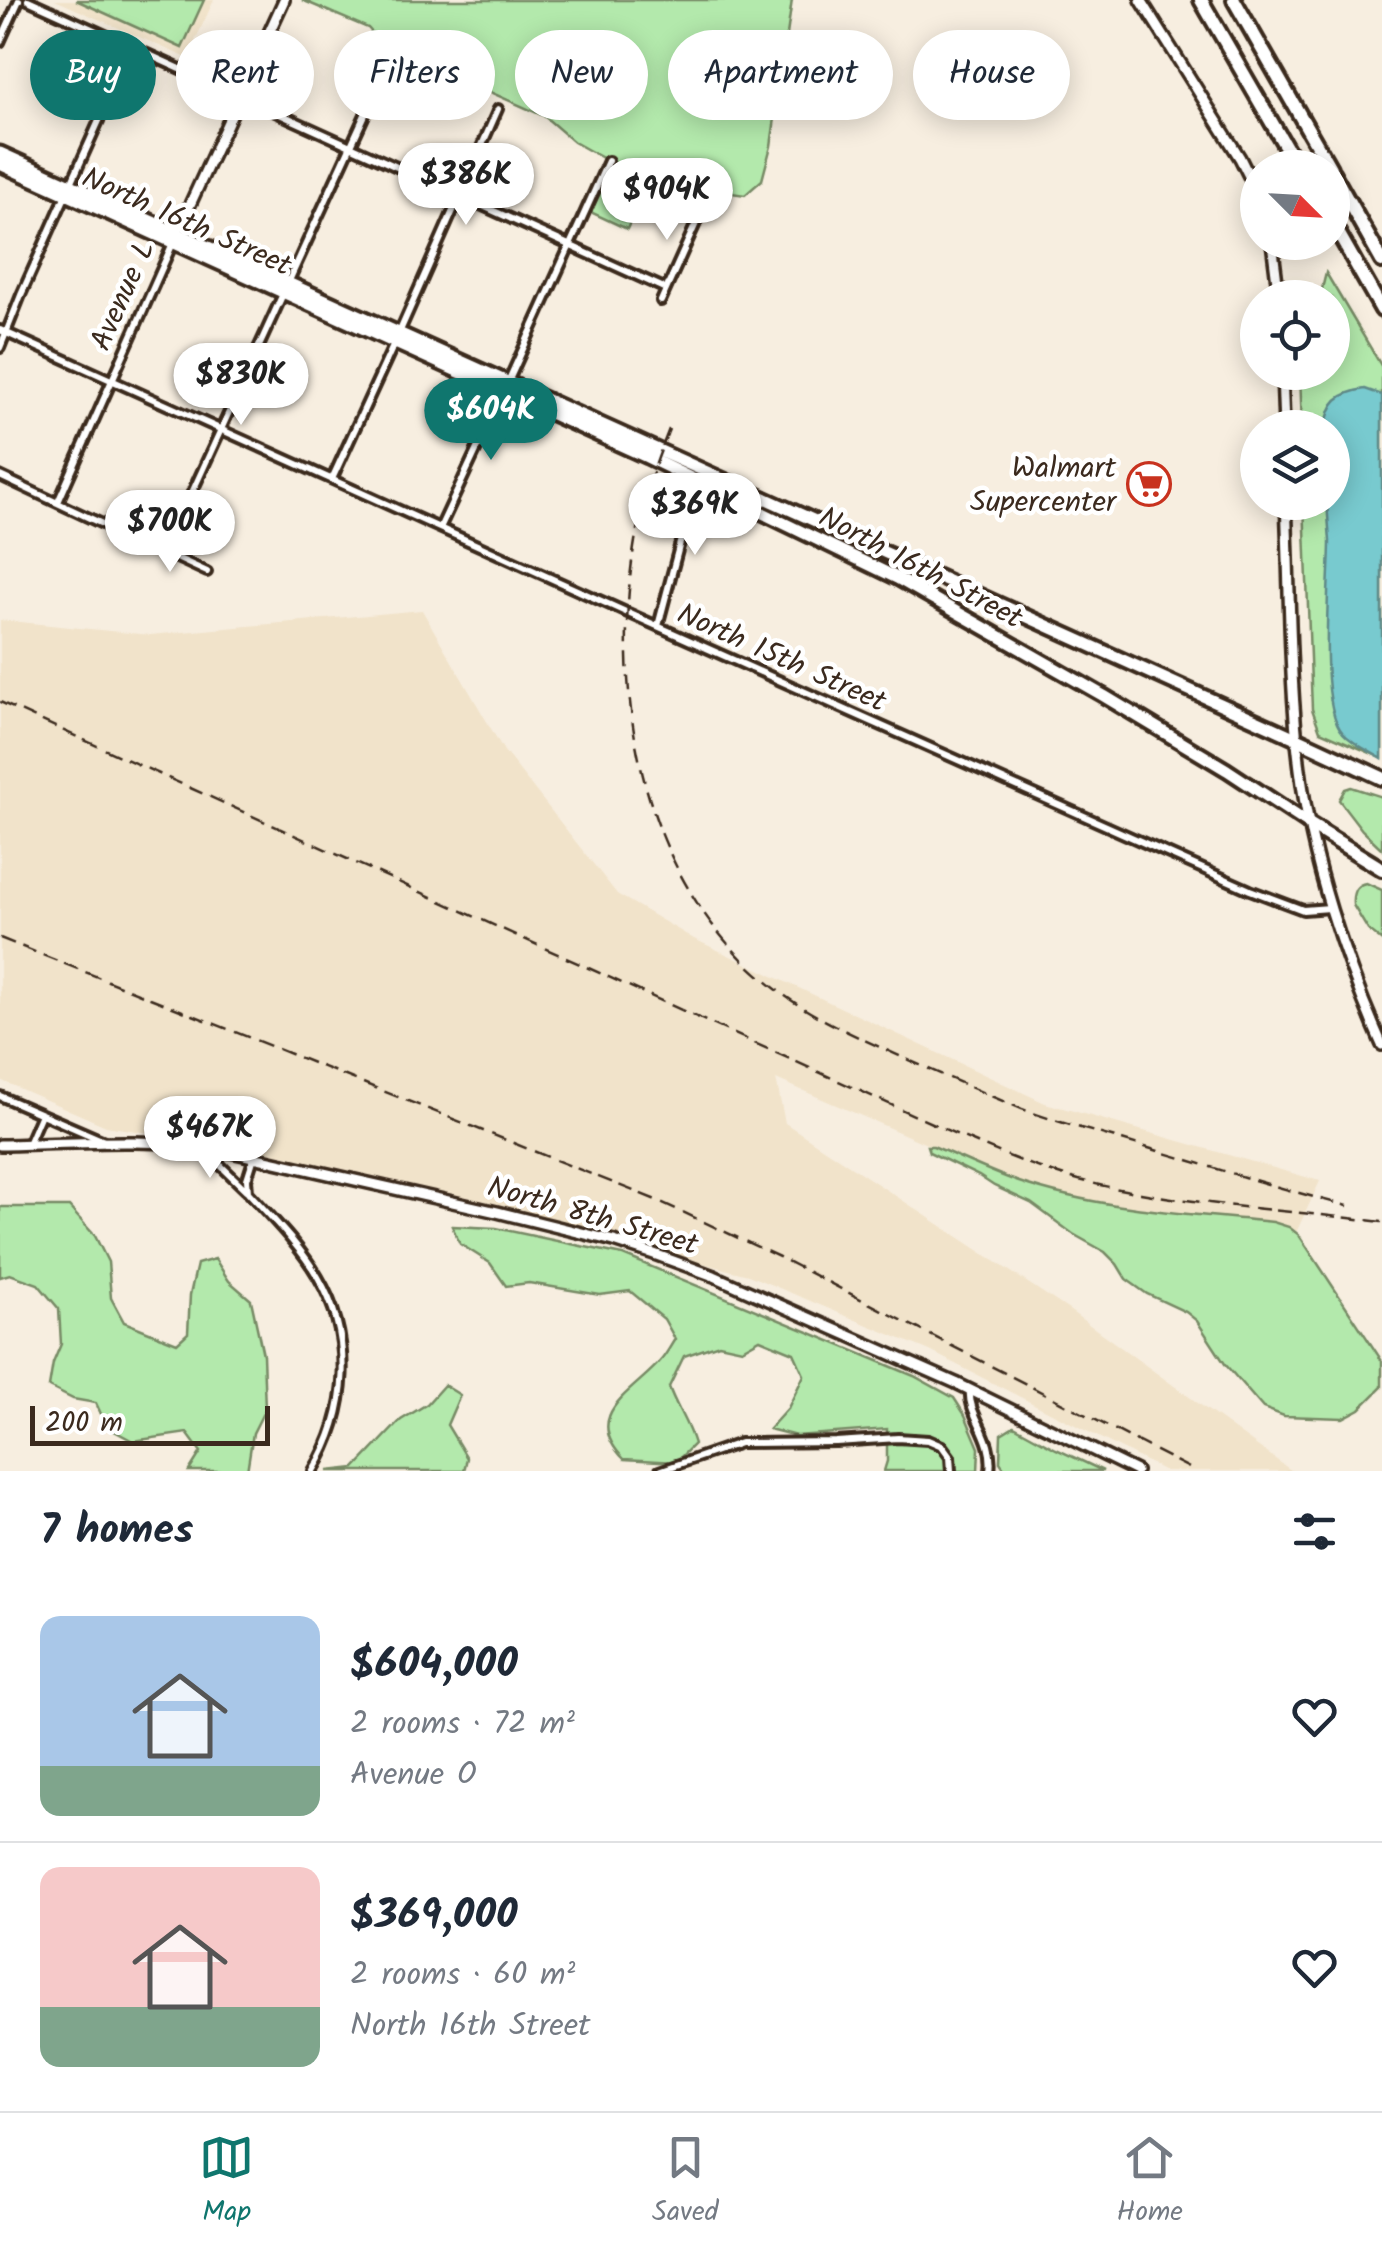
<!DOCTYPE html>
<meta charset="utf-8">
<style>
:root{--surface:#fff;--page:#f2f2f3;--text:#1f2937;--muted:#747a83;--line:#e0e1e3;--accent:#0f766e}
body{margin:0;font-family:Kalam,sans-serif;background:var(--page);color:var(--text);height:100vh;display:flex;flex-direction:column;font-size:38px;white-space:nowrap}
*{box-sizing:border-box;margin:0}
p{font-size:32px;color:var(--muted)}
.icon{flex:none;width:55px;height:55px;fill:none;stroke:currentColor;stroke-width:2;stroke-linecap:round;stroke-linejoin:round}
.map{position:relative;height:1471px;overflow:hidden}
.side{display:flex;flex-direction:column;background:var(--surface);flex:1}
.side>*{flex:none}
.guide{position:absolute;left:30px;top:30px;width:1322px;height:90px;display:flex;gap:20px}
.needle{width:65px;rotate:114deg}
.fabs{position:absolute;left:1240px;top:150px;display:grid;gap:20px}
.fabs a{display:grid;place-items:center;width:110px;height:110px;border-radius:50%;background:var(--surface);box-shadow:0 5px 25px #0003;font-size:50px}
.scale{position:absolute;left:30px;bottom:25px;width:240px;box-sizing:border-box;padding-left:10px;border:5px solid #3b2a1e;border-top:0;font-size:28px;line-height:35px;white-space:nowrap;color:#3b2a1e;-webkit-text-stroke:8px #fff;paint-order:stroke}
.price{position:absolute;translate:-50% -85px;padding:0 22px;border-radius:35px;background:#fff;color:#222;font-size:32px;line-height:65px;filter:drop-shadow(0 2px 5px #0008)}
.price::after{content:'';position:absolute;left:50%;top:60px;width:30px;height:22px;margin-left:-15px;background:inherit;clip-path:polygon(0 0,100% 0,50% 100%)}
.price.active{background:var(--accent);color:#fff}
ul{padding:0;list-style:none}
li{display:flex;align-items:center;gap:30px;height:250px;padding:0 40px}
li+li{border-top:2px solid var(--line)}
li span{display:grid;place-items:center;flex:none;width:280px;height:200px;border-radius:20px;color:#555}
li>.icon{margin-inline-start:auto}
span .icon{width:120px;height:120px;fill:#fffc;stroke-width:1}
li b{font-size:42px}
h2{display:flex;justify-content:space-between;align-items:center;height:120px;padding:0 40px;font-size:42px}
.pill{padding:0 35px;border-radius:45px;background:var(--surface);box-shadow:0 5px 25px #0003;font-size:35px;line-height:90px}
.pill.active{background:var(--accent);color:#fff}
.menu{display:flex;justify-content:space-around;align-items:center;height:140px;border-top:2px solid var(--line);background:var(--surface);font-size:28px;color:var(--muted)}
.menu a{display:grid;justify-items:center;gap:5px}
.menu .active{color:var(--accent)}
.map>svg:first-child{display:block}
</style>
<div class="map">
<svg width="1382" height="1471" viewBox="0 0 1382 1471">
<rect width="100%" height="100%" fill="#f7eee0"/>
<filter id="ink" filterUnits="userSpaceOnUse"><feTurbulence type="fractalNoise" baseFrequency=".01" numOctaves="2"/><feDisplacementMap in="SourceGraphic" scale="20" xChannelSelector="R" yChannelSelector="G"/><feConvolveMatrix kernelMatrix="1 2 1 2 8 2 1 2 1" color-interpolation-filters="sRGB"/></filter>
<g filter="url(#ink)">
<path fill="#f1e3ca" d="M55,0h159l-27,58z
M422,610l82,141 113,143 77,45 351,164 275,78 -26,56 -231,-34 -287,-124 9,44 284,187 223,161h-127l-235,-120 -182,-76 -467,-120 -175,-29 -106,-46v-460l150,15z"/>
<path fill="#b3e9ac" stroke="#778a65" stroke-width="2.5" d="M76,0h128l-22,48z
M302,0h490l-21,146 -9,34 -17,15 -96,-14 -22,48 -41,-19 22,-49 -34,-19 -30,-26 -162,-72 -14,-16z
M1326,273l56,94v391l-62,-27 -8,-22 -8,-206 28,-1v-74l-30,-1 -2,-54 32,-1v-74l-12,-1z
M1351,787l31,10v52l-20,-19 -23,-30 6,-11z
M1366,883l16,7v51l-14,-11 -15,-25c-1,-11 1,-20 13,-22z
M927,1146h6c29,12 57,26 86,36 82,28 169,31 254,40l16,5 10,8 83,126v26l-22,22 -17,9 -59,-2 -21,-8 -38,-44 -28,-43 -11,-9 -39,-18 -21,-15 -9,-15 -12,-12 -32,-18 -42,-31 -37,-17 -15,-10 -50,-24z
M0,1207h69l26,29 13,26 3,36 13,24 53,21 11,-10 2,-38 7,-31 18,-5 14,22 22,19 12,55 2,54 -12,24 -6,38h-58l12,-19 -14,-19 -54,8 -26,-14 -11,-24 -23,-4 -24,-12 4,-24 8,-19 -2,-35 -21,-25 -28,-10 -10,3z
M452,1226l44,2 127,27 291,121 40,22 11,17 14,33 -1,23h-94l3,-10v-32l-91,7 -27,-7 19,-21 16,-33 -10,-22 -34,-14 -18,10 -23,-5 -35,12 -15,31c7,20 19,36 25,57l-18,18 -52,-3c-45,-46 12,-68 38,-100 5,-6 9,-14 13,-20l-11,-20 -34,-28 -30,4 -71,-12 -23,3 -16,-23 -30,-19z
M444,1385l16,10 -13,30 20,33 -3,13h-136l27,-3 46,-48 26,-16z
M1014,1426l42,23 47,22h-97l-6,-9 1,-28z"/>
<path fill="#78cacf" stroke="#608a88" stroke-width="2.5" d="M1365,389l17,6v364c-13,-8 -29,-15 -39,-26 -26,-29 -13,-150 -13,-192 -1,-13 -2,-26 -3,-38l5,-1v-74l-6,-1c3,-26 13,-34 39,-38z"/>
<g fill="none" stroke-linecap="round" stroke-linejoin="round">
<g stroke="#3b2a1e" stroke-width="14">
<path id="minor" d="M28,0l638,289
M0,42l19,-42
M661,301l45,-100
M0,330l628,283 622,277 53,20 27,-2
M399,333l99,-224
M0,348l21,-53 111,-248
M508,382l100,-221
M0,476l147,69 14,-1
M332,479l62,-135
M58,502l115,-259
M440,528l63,-135
M161,544l10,-8 9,-17 210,-459
M161,544l7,10 39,18
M658,626l38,-144
M0,1096l104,45
M28,1144l13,-30
M195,1147l19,12 32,31
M254,1157l-7,22 1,13c25,27 52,54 70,85 36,61 31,135 -5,194
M970,1390c-3,25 25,47 20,81
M659,1471l81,-28 96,-1 62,-4 30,2 14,6 8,11 1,14"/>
</g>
<g stroke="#3b2a1e" stroke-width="16">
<path id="tertiary" d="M1141,0l99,158 18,36
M176,235l108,-235
M1272,242l7,56
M1282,372l2,56
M1286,502c4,89 3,179 14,267 11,91 45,193 82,276
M0,1145c71,-1 142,-8 213,3l284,64 117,29 40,13 60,22 242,107 180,88"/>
</g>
<g stroke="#3b2a1e" stroke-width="19">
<path id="primary" d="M0,153l1298,586
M0,164l647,293 250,121 207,118 123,74 82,54"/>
</g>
<g stroke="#3b2a1e" stroke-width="20">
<path id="motorway" d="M1201,0l97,168
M1234,0l96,168
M1332,172l50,89
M1332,222l50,88
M1298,739l84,39
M1309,824l73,45"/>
</g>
<use href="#minor" stroke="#fff" stroke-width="6"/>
<use href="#tertiary" stroke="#fff" stroke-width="9"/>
<use href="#primary" stroke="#fff" stroke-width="11"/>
<use href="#motorway" stroke="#fff" stroke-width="12"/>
<path stroke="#3b2a1e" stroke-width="2.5" stroke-dasharray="15 8" stroke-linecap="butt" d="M669,429c-13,33 -25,66 -32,101 -29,156 1,345 129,451 41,35 90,55 138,77 39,17 79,35 118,51 40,15 82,25 123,38 67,20 135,42 203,59
M0,702l958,433c40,17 79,34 121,45 99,25 203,29 303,42
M0,938l661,264 118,55 416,214"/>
</g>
</g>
<defs>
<g id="supermarket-ring" transform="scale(2.25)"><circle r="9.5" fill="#fff" stroke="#c8321e" stroke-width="1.5"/><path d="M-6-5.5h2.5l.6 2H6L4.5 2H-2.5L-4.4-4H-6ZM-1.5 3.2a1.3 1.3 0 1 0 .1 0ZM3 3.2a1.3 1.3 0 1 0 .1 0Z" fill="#c8321e"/></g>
</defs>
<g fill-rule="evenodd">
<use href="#supermarket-ring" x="1149" y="484"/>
</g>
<g text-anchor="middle" stroke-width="9" stroke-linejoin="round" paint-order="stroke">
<g font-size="30" fill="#3b2a1e" stroke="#fff">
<text transform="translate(187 221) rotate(24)" y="10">North 16th Street</text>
<text transform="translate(122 295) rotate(-66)" y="10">Avenue L</text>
<text transform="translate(921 567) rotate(28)" y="10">North 16th Street</text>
<text transform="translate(782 657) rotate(24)" y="10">North 15th Street</text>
<text transform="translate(593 1215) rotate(16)" y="10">North 8th Street</text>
</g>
<g font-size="30" fill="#3b2a1e" stroke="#fff" text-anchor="end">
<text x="1116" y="477">Walmart<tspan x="1116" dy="34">Supercenter</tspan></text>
</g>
</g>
</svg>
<div class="fabs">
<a><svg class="needle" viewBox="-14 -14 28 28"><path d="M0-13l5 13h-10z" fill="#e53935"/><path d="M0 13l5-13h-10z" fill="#747a83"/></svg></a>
<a><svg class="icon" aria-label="locate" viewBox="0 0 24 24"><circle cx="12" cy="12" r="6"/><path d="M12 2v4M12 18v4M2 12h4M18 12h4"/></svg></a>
<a><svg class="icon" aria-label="layers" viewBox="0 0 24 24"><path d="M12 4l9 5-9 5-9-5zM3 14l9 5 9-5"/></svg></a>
</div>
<div class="scale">200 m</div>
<b class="price" style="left:466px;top:228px">$386K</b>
<b class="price" style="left:667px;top:243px">$904K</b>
<b class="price" style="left:241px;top:428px">$830K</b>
<b class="price active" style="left:491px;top:463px">$604K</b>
<b class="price" style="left:695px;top:558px">$369K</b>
<b class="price" style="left:170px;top:575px">$700K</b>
<b class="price" style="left:210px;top:1181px">$467K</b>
<div class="guide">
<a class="pill active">Buy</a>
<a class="pill">Rent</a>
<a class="pill">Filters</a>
<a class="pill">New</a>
<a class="pill">Apartment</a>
<a class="pill">House</a>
</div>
</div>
<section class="side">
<h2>7 homes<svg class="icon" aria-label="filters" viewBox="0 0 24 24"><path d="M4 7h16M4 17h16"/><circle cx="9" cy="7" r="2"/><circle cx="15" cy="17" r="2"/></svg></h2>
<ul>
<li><span style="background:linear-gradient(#a9c7e8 75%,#7fa58c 0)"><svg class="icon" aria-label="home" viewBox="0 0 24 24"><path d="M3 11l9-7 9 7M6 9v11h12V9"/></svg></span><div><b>$604,000</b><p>2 rooms · 72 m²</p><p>Avenue O</p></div><svg class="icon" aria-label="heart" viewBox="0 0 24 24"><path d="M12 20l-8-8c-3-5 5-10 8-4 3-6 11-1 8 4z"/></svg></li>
<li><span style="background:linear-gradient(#f6c9c9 70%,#7fa58c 0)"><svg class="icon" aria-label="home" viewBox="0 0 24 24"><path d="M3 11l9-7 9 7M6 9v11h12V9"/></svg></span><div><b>$369,000</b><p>2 rooms · 60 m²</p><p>North 16th Street</p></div><svg class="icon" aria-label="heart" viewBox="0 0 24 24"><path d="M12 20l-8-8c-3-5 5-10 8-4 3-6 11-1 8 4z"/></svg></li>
</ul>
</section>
<nav class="menu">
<a class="active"><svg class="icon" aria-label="map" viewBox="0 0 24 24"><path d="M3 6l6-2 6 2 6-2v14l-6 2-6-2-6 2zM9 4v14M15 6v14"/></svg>Map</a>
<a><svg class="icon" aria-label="saved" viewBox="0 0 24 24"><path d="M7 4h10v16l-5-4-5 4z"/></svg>Saved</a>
<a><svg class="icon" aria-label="home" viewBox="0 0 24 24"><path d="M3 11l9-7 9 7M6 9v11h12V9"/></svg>Home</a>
</nav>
